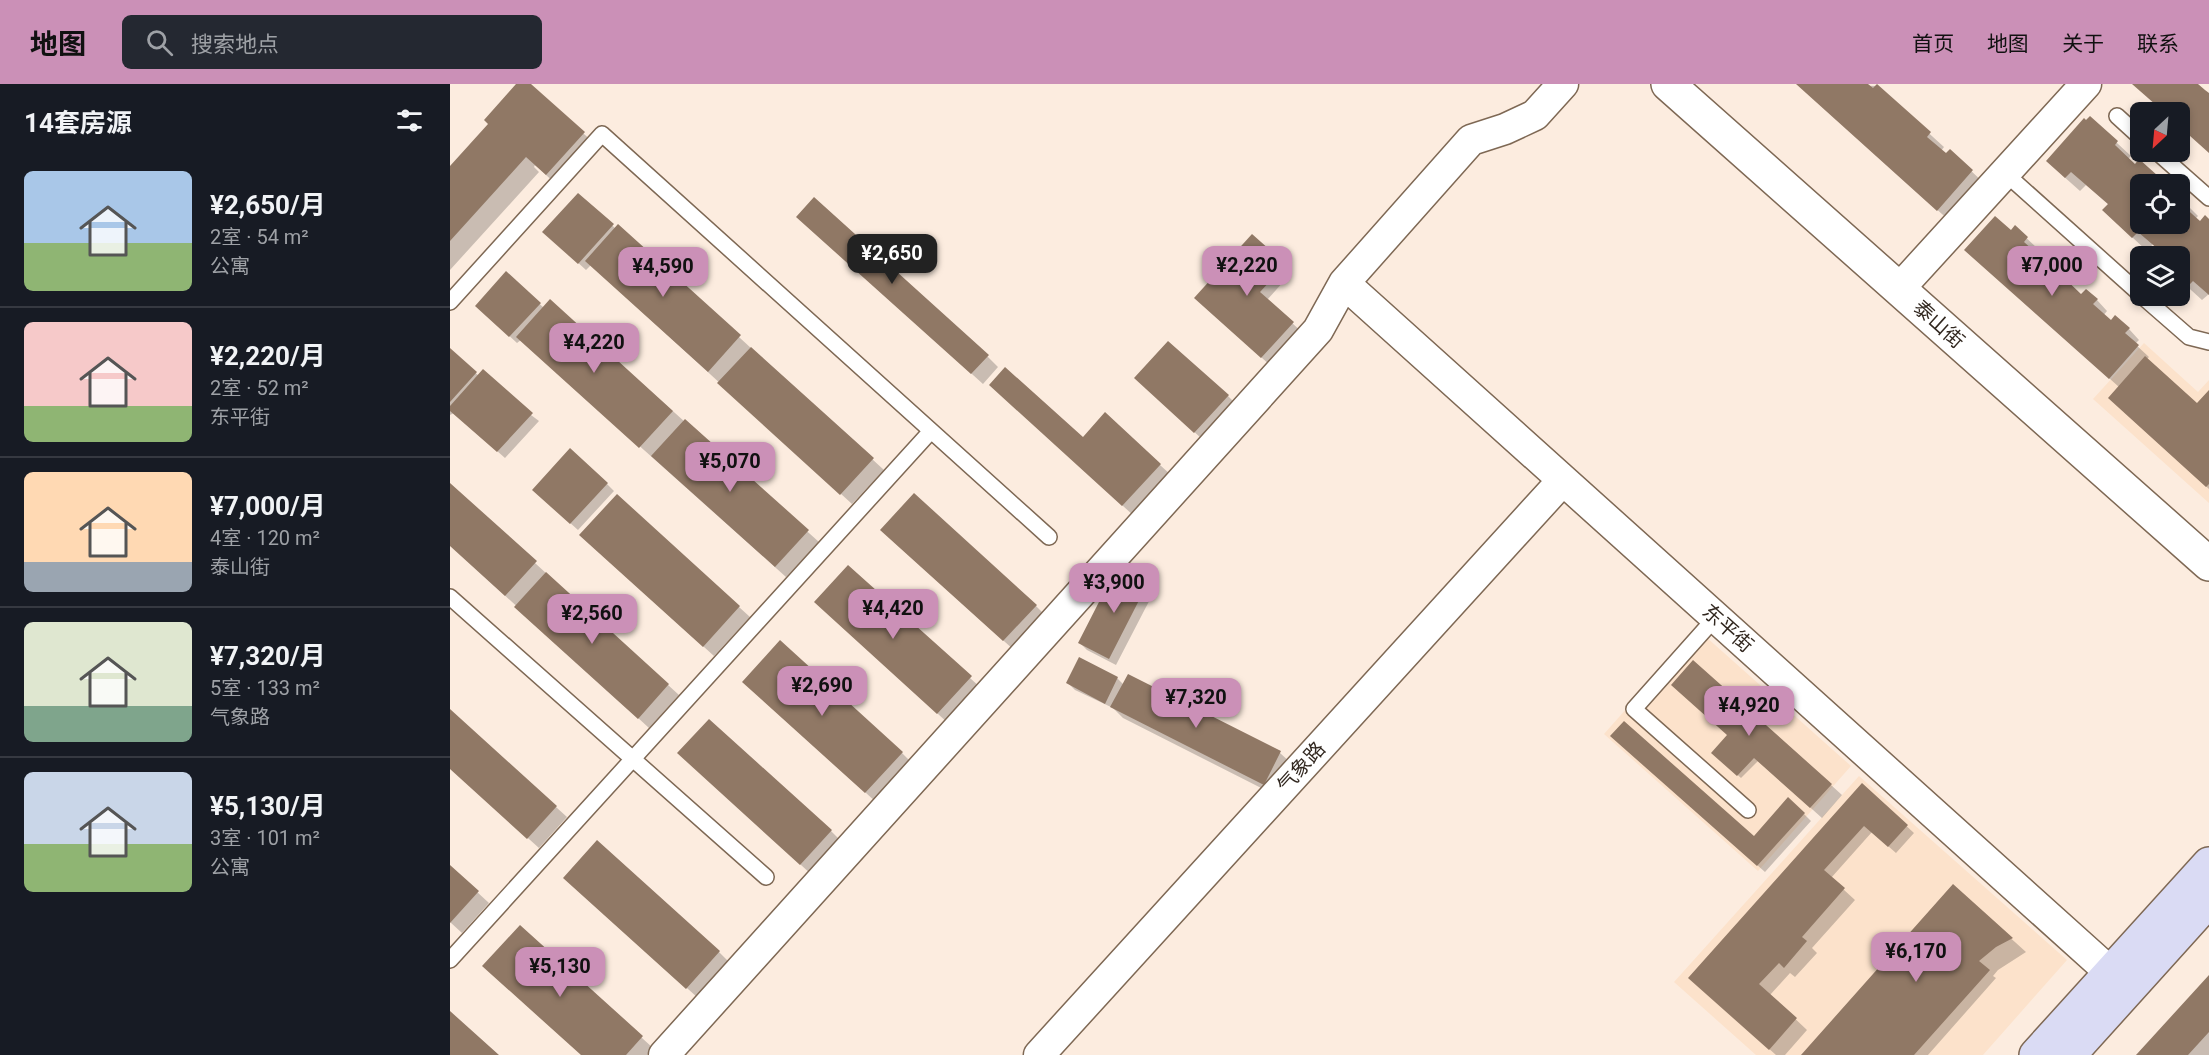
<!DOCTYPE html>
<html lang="zh">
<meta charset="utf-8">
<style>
:root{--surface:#171b24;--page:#242831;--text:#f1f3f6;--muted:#9ea1a6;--line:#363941;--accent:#cb90b7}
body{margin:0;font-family:Roboto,"Noto Sans SC",sans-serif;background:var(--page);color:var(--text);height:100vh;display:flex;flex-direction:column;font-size:22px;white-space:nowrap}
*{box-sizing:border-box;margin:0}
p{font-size:20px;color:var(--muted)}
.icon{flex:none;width:33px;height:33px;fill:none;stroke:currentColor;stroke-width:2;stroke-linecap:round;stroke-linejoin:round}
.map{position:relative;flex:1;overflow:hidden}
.drawer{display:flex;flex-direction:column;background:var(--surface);width:450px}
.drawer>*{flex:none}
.needle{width:39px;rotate:206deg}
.tools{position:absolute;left:1680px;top:18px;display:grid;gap:12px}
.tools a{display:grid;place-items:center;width:60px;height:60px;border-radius:9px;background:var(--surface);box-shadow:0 3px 9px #0003;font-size:30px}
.price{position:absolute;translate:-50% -51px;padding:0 14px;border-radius:12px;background:var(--accent);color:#111;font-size:20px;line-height:39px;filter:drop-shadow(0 2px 3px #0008)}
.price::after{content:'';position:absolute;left:50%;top:36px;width:18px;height:14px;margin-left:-9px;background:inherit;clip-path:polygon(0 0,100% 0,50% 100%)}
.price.current{background:#222;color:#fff}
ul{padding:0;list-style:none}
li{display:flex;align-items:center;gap:18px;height:150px;padding:0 24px}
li+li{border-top:2px solid var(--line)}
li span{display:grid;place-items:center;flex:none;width:168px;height:120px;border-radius:9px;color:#555}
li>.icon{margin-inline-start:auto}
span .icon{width:72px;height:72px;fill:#fffc;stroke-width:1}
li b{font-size:26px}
h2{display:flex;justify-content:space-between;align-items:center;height:72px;padding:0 24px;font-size:26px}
header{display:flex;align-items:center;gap:36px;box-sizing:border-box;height:84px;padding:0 30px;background:var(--accent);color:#111}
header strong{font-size:28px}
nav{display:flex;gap:33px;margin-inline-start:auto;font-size:21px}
.search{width:420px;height:54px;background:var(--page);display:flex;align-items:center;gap:15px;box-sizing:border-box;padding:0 21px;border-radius:9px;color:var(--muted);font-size:22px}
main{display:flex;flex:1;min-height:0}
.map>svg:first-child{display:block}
</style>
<header>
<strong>地图</strong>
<div class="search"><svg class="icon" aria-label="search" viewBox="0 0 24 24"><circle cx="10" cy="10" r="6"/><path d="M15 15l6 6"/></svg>搜索地点</div>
<nav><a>首页</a><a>地图</a><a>关于</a><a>联系</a></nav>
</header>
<main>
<section class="drawer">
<h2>14套房源<svg class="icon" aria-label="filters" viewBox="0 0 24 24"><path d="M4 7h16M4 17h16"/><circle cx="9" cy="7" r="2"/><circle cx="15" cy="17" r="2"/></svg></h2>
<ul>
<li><span style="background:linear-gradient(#a9c7e8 60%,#8fb573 0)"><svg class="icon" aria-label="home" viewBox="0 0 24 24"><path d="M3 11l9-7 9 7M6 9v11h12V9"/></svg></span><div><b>¥2,650/月</b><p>2室 · 54 m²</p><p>公寓</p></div></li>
<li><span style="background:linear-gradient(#f6c9c9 70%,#8fb573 0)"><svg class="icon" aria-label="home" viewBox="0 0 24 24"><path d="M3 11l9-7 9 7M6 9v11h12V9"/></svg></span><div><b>¥2,220/月</b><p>2室 · 52 m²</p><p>东平街</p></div></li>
<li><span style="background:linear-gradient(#ffd9b3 75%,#9aa5b1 0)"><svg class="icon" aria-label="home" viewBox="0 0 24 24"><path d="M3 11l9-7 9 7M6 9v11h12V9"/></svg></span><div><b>¥7,000/月</b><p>4室 · 120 m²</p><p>泰山街</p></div></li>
<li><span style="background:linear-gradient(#dfe7d0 70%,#7fa58c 0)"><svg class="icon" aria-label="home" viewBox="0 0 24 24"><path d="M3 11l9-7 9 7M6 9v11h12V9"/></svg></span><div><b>¥7,320/月</b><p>5室 · 133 m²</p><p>气象路</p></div></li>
<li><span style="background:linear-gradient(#c9d6e8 60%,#8fb573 0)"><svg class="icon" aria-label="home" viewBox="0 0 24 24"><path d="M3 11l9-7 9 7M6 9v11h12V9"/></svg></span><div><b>¥5,130/月</b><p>3室 · 101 m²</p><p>公寓</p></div></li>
</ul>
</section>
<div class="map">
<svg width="1759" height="971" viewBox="0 0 1759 971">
<rect width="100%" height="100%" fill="#fcecdf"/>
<path fill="#fce2cb" d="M1694,259l54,49 11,-12v123l-116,-104z
M1247,545l154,137 -93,105 -154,-137z
M1409,692l208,184 -84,95h-227l-82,-73z"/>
<path fill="#0003" d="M68,0h11l66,60 -38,41 -22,-20 -1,2 5,5 -89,98v-102l40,-44z
M1347,0l80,2 67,61 -3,4 5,4 4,-4 36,34 -34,38z
M1640,34l41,38 -3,3 7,7 4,-4 26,22h-25v40h40v-26l18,18 -3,3 5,4 9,-2v73l-7,6 -22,-20v-24h-14l-13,-12 -6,7 -29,-27 -9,-19 -23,-20 -6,6 -18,-16z
M129,111l37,34 2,-3 266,244 -32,34 -261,-239 -5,5 -34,-31z
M359,143l178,129 11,11 -15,17z
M1565,143l23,22 -4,4 12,11 4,-5 23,21 -4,5 12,11 16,4 10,11 -4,5 8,6 18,7 10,11 -4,4 14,13 -3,3 51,45 12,-13v97l-85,-77 -5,-25 -142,-127z
M835,181l7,7 -25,28 37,34 -31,34 -66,-60z
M56,189l38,35 6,-7 269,241 -33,35 -265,-237 -4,3 -33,-30z
M0,266l29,26 60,45 -34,37 -51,-45 -4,2z
M693,301l85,11 7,7 -33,36z
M548,308l85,47 77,26 11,10 -37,41z
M157,400l7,7 -36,39 -37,-33z
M0,401l229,210 -30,33 -199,-183z
M443,457l143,65 11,11 -32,34z
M142,462l147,61 11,10 -36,39z
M702,491l7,7 -43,83 -29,-15 -7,-7z
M377,529l143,65 11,10 -32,36z
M667,594l7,7 156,68 11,10 -16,32 -152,-77 -10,-10 -38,-18 -7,-7z
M305,608l147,61 11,11 -36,39z
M0,627l117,106 -28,31 -89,-80z
M1279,651l102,50 11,10 -20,23 -64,-57 -17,17 -28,-25z
M1170,659l134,95 50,-24 7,7 -46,51z
M240,680l141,67 11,11 -30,33z
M1412,701l52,48 -18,20 -24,-21 -41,46 24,22 -43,48 5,5 -22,24 -5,-4 -20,22 37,35 -22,25h-9l-75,-67z
M0,783l39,36 -27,30 -12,-11z
M1503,802l73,66 -28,18 -5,6 3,2 -68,77h-125z
M126,804l143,64 11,11 -32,35z
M70,843l133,121 -6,7h-65z
M1759,893v78h-71z"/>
<path fill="#907865" d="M66,0h15l54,48 -39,43 -20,-18 -76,84v-75l38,-42 -4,-4z
M1346,0h72l5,4 4,-4 54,48 -4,5 19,16 4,-4 23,21 -36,41z
M1682,0h66l7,6 4,3v60l-29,-26v-15h-16z
M1640,32l28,25 -3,4 20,19 4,-5 28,25h-27v40h40v-28l5,5 -3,4 18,16 5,-6 4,4v76l-16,-14 -6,6 -7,-6v-25h-14l-28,-24 -6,6 -30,-28 6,-6 -37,-32 -6,6 -19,-17 38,-43 2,2z
M128,109l36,31 -36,40 -36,-32z
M364,113l175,158 -18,19 -175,-157z
M1545,132l16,14 4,-5 13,12 -4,5 22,20 4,-5 13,11 -4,5 22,21 5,-5 12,10 -5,5 18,16 4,-5 15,13 -5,5 14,12 -30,34 -145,-129z
M168,140l123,111 -33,37 -123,-111z
M802,150l34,30 -26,28 34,30 -33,36 -67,-60z
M56,187l35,32 -32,34 -34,-31z
M100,215l123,112 -34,37 -123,-111z
M718,257l61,54 -35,38 -60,-55z
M301,263l123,111 -34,37 -123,-112z
M0,264l27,24 -27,30z
M1695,272l52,47 12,-13v94l-3,3 -98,-89z
M555,283l78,70 22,-25 56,52 -39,42 -133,-121z
M33,285l50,44 -36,39 -47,-41v-5z
M235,335l124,111 -34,37 -124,-111z
M120,364l38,35 -38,41 -38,-34z
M0,399l87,78 -32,35 -55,-50z
M464,409l123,112 -34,36 -123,-111z
M167,410l123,112 -37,41 -124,-112z
M398,481l124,111 -35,38 -123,-112z
M691,483l12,6 -44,86 -31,-16 21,-41z
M96,488l123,112 -31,35 -124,-112z
M330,556l123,112 -38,41 -123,-111z
M629,573l39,20 -13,27 -39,-21z
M1243,576l139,124 -22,24 -56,-50 -17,18 -26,-23 16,-18 -56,-50z
M678,590l153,77 -17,34 -154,-78z
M0,625l107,97 -30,33 -77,-70z
M259,635l123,111 -32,35 -123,-112z
M1174,637l130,115 34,-39 17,16 -48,53 -147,-130z
M1412,699l46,42 -20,22 -24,-21 -40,44 21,18 -43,49 5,4 -23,27 -5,-5 -20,21 38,34 -28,32 -81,-72z
M147,756l123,111 -34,38 -123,-111z
M0,781l29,26 -29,32z
M1503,800l60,54 -17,9 -17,14 11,9 -76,85h-113z
M70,841l123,111 -17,19h-45l-99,-89z
M1759,891v57l-21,23h-52z
M0,927l49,44h-49z"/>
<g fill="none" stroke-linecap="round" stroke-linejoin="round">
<g stroke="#7e6854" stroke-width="18">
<path id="service" d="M1667,32l23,21
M1707,68l52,46
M1555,89l135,121
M1692,212l47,41 20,5
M0,218l152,-168 447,403
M0,513l316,280
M1266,533l-82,92 114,101
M0,876l481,-529"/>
</g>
<g stroke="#7e6854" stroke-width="33">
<path id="minor" d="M894,199l767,690
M1449,205l187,-205
M214,971l654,-725 26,-47 127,-143 34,-11 30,-14 28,-31
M589,971l524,-575"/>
</g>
<g stroke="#7e6854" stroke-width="36">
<path id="tertiary" d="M1218,0l541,480"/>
</g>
<g stroke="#7e6854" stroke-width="36">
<path id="secondary" d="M1586,971l173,-191
M1619,971l140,-155"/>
</g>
<use href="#service" stroke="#fff" stroke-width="15"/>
<use href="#minor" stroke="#fff" stroke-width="30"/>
<use href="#tertiary" stroke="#fff" stroke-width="33"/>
<use href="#secondary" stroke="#dadbf4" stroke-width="33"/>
</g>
<g text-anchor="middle" stroke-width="6" stroke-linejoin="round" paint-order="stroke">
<g font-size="20" fill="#322820" stroke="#fff">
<text transform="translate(1489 240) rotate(42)" y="7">泰山街</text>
<text transform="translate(1278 544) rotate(42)" y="7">东平街</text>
<text transform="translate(851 683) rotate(-48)" y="7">气象路</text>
</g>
</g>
</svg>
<div class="tools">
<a><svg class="needle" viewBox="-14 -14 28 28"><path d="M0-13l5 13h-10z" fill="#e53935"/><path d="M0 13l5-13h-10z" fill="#9ea1a6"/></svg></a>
<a><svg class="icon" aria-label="locate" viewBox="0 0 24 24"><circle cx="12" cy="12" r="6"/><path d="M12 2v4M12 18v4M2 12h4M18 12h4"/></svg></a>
<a><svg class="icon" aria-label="layers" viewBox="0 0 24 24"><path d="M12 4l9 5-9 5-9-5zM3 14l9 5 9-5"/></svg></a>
</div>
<b class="price current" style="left:442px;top:201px">¥2,650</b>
<b class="price" style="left:797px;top:213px">¥2,220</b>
<b class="price" style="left:1602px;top:213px">¥7,000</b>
<b class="price" style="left:213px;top:214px">¥4,590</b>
<b class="price" style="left:144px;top:290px">¥4,220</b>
<b class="price" style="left:280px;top:409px">¥5,070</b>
<b class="price" style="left:664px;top:530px">¥3,900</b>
<b class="price" style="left:443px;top:556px">¥4,420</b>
<b class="price" style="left:142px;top:561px">¥2,560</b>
<b class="price" style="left:372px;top:633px">¥2,690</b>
<b class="price" style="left:746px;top:645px">¥7,320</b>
<b class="price" style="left:1299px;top:653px">¥4,920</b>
<b class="price" style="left:1466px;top:899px">¥6,170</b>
<b class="price" style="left:110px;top:914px">¥5,130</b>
</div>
</main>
